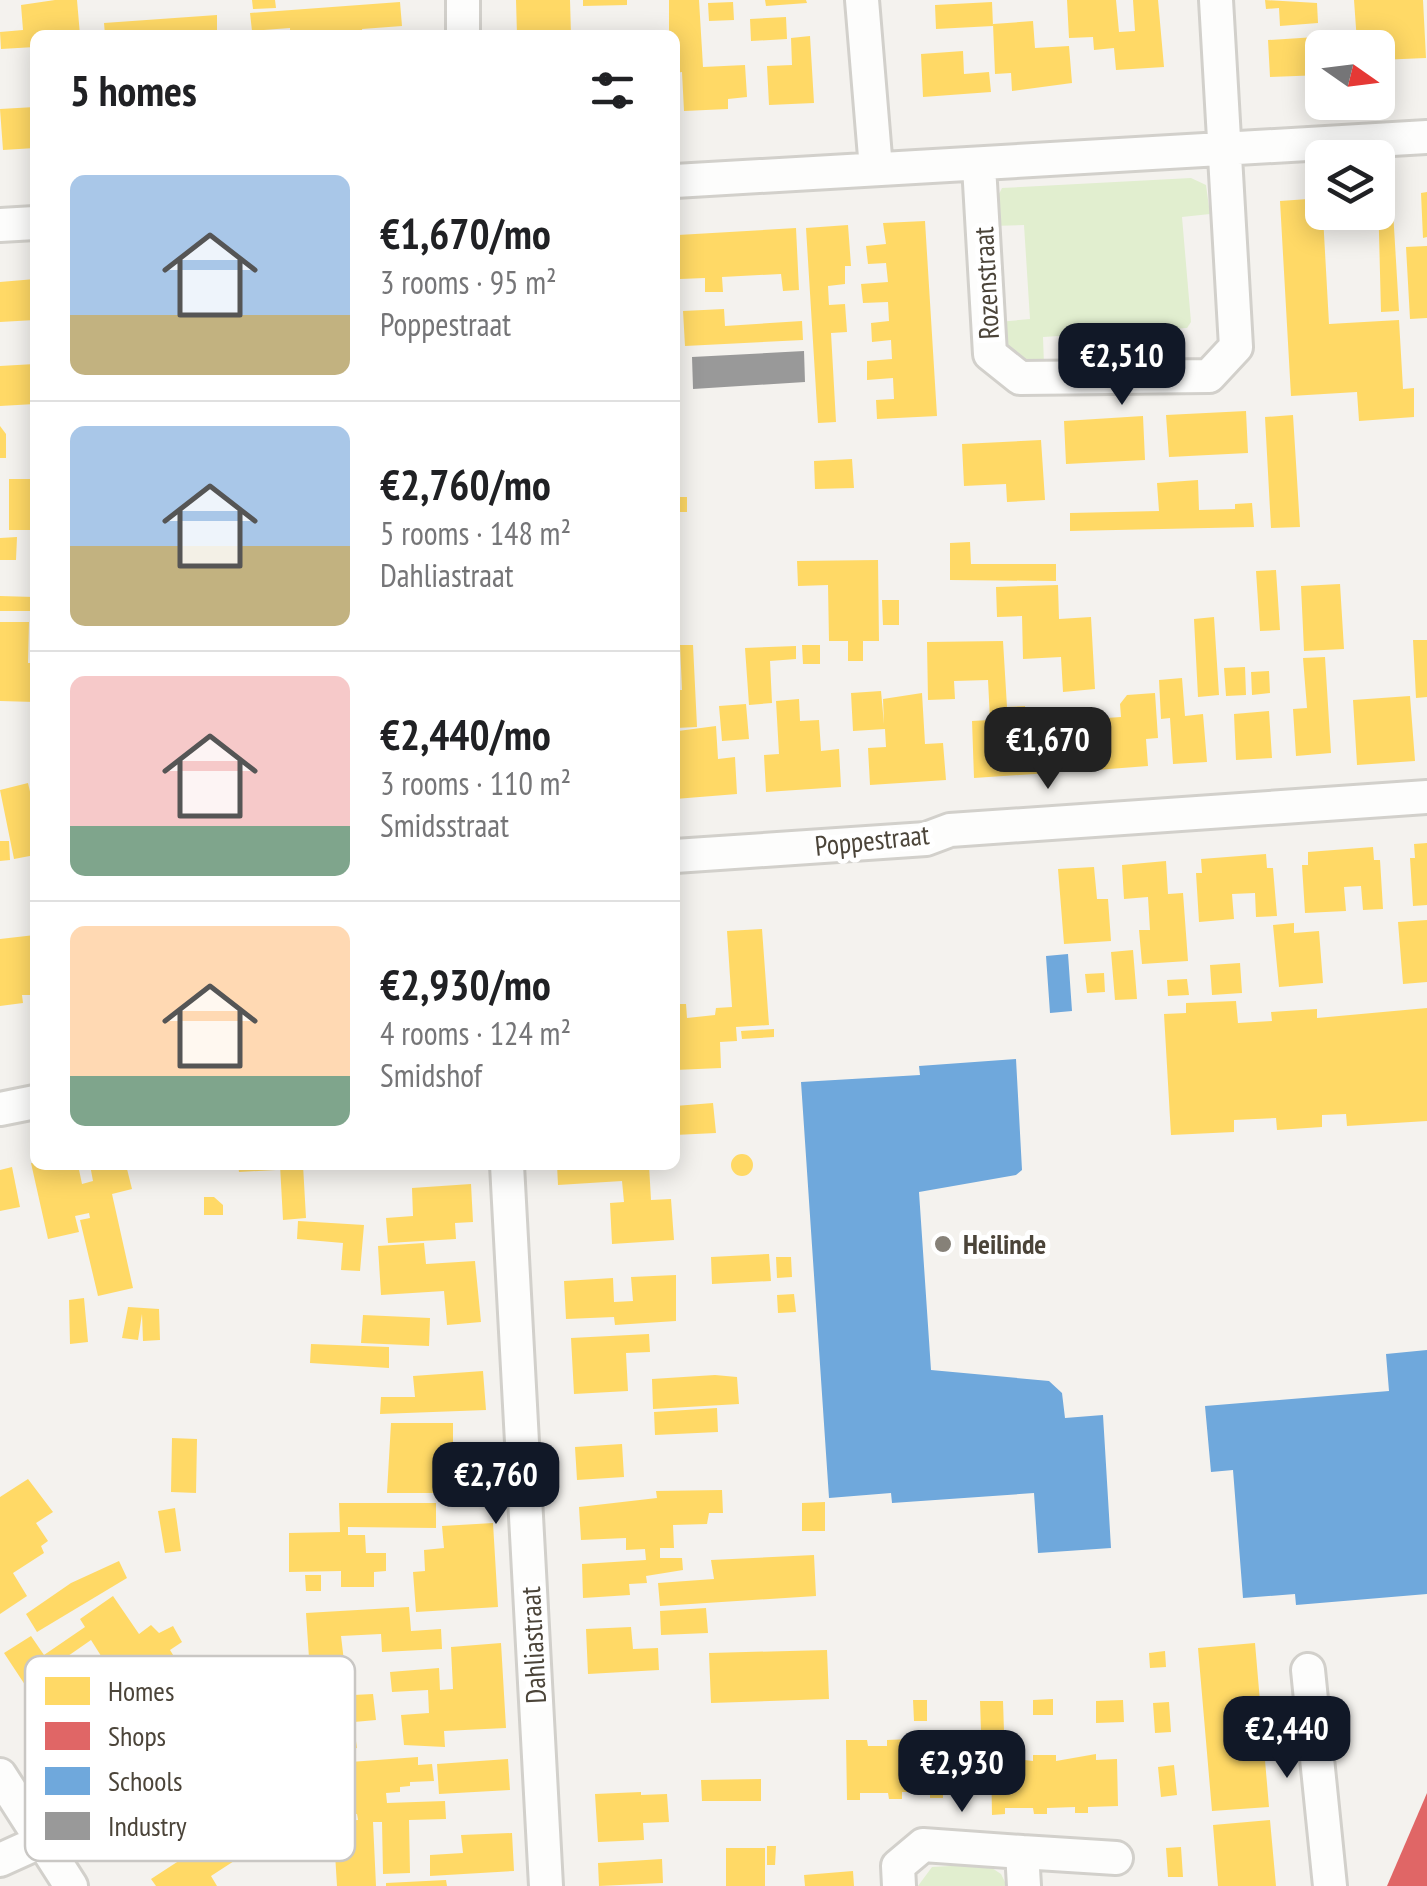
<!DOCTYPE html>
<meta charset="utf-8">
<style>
:root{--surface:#fff;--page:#f6f6f6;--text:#202124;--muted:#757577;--line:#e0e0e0;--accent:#111827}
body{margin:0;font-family:"PT Sans Narrow",sans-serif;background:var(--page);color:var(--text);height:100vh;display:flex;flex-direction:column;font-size:38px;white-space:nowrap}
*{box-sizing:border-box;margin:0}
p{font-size:32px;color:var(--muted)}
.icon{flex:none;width:55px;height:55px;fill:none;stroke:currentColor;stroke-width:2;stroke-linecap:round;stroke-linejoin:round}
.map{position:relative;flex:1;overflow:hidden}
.side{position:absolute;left:30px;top:30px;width:650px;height:1140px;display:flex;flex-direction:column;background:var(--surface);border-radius:15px;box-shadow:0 5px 25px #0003}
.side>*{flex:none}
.needle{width:65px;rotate:104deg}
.tools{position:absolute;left:1305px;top:30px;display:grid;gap:20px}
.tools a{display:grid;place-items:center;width:90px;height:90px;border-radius:15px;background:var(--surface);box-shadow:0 5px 25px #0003;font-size:50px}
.price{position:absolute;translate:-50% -85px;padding:0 22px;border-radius:20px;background:var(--accent);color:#fff;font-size:32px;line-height:65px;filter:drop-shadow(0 2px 5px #0008)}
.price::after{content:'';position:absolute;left:50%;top:60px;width:30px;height:22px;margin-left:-15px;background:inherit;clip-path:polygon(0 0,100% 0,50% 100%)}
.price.on{background:#222;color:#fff}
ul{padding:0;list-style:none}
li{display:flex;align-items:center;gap:30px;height:250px;padding:0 40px}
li+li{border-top:2px solid var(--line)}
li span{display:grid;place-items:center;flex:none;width:280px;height:200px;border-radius:15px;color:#555}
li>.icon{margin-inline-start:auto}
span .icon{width:120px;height:120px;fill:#fffc;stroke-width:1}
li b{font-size:42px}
h2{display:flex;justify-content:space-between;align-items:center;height:120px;padding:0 40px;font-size:42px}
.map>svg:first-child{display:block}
</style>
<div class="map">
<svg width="1427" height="1886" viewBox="0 0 1427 1886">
<rect width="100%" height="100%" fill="#f4f2ee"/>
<path fill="#e1eecf" d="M1191,178l15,7 4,29 -28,3 9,105 -4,6 -144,9 1,28c-26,-3 -41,-18 -46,-43l32,-3 -6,-94 -32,1 1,-20 9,-18z
M986,1864l15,10 6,12h-89l14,-19z"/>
<path fill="#ffd966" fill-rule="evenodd" d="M55,0h22l3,35h-45v12l-34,2 -1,-17 23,-2 -2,-25z
M252,0h23l1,8 -23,1z
M516,0h54l1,35h-54z
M583,0h44v5l-44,1z
M669,0h30l4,67 42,-2 2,32 -19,2v10l-44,2 -2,-39 -7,1v-38h-6z
M765,0h41l1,3 -41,3z
M1067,0h49l3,32 16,-1 -2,-31h25l6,67 -48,3 -2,-22 -20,2 -1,-13 -24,1z
M1265,0l52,3 1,20 -38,3 -1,-18 -13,1z
M1354,0h69l3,58 -47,2 -2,-19 -20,1z
M400,2l2,24 -40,3 1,6h-73v-7l-38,3 -2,-18z
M733,2l1,18 -25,1 -1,-18z
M992,2l1,24 -57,3 -1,-24z
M217,15v20h-112l-1,-12z
M786,17l1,22 -36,2 -1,-22z
M1033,21l2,27 34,-2 3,37 -60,8 -1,-18 -16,1 -2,-50z
M1354,35v13h-19l-1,-12z
M810,36l4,67 -45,2 -2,-39 25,-1 -1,-27z
M1316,37l6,38 -52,2 -2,-37z
M963,51l1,23 25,-2 2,20 -68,5 -2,-43z
M35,107v41l-32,2 -3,-41z
M1427,192v45l-4,1 -2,-45z
M1392,194l7,117 -18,1 -3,-117z
M1322,198l7,126 70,-4 4,69 11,-1v29l-55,4 -2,-29 -66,4 -11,-195z
M925,221l12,195 -60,3 -1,-19 18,-1 -1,-21 -26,2v-19l25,-2 -1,-19 -19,2 -1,-19 18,-2 -1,-19 -25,1 -2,-19 27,-2 -2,-19 -18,1 -2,-18 20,-2 -3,-21z
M848,225l3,41h-6v18l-17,2 1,19 16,-1 2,28 -16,1 5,89 -18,1 -12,-195z
M796,228l3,62 -16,1 -2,-17 -59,3 1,15h-18v-14l-25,1 -2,-44z
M1427,246v72l-17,1 -4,-72z
M35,279v41l-35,2v-40z
M724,309l1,17 77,-5 1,19 -118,6 -2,-35z
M35,364v40l-35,2v-40z
M1246,411l2,42 -79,4 -3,-42z
M1293,415l7,112 -29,1 -6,-111z
M1143,416l2,44 -79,4 -2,-43z
M0,426l6,8v24h-6z
M1041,440l4,60 -38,2 -1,-18 -42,2 -2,-42z
M852,459l2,29 -39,1 -1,-28z
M9,479h26v51h-26z
M1198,480l1,30 36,-1v-5l17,-1 2,24 -184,4v-18l89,-2 -2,-28z
M675,497h12v15h-9l1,17h-4z
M17,537l-1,23h-16v-22z
M970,542l1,22h85v17l-106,-1v-37z
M878,560l1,81h-16v20h-15v-20h-19l-1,-56 -30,1 -1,-25z
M1276,570l4,60 -20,1 -4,-60z
M1340,584l4,65 -40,2 -3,-65z
M1058,585l1,34 32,-2 4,72 -32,3 -2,-35 -38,2 -1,-43 -25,1 -1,-30z
M0,596l34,1v14h-34z
M882,600h17v25h-16z
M1214,617l5,78 -21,2 -4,-78z
M0,622h29l-1,41h7v39l-35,-1z
M1413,640h14v57l-11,1z
M1003,641l4,66 18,-1 1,10 20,-1 4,58 -76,5 -2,-57 18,-1 -2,-40 -34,1 1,18 -27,1 -1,-58z
M680,645h13l4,82 -21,1 -1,-38h7z
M802,645h18v19h-17z
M796,646v13l-26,2 2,42 -23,2 -4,-57z
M1325,657l6,96 -35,3 -3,-47 14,-1 -4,-50z
M1245,667l1,28 -20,1 -2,-28z
M1269,671l1,22 -18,2 -1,-23z
M1182,678l3,38 18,-2 4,48 -34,2 -3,-46 -9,1 -2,-39z
M881,691l3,33 -1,-25 39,-6 3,51 18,-1 3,37 -76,5 -2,-37 18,-1 -1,-18 -32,2 -2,-38z
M1155,693l3,45 -12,1 2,27 -52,4 -4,-51 29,-2 -1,-13 7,-9z
M1410,696l5,65 -58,4 -4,-65z
M799,699l1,22 19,-1 2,31 18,-2 2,38 -75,5 -2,-37 15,-1 -3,-53z
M746,704l3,35 -27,2 -3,-35z
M1269,711l3,47 -36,2 -2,-46z
M716,726l2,33 17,-2 2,37 -62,5 3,-68z
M28,783l7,30v42l-21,4 -14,-69z
M0,841h9l1,19 -10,1z
M1427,843v62l-14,1 -3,-48h5l-1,-14z
M1373,847l1,13h6l3,49 -20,1 -2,-24 -17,1 2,24 -41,2 -3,-48h6v-13z
M1266,854l1,14h6l4,48 -21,1 -1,-24 -23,1 2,25 -35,3 -3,-49h6l-1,-14z
M1166,861l2,33 15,-1 5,68 -46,3 -3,-34h11l-2,-33 -24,2 -2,-34z
M1094,867l3,32h11l3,42 -47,3 -6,-75z
M1427,920v62l-24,2 -5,-62z
M1294,923v10l25,-2 4,52 -44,4 -6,-62z
M762,929l7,96 -33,2 1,14 -17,1 1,26 -46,2v-66h11l1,14 28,-3 1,-7 16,-1 -5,-76z
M35,935v75l-4,-15h-9l1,8 -23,3v-67z
M1133,950l4,49 -22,1 -4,-48z
M1240,963l2,30 -30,2 -2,-30z
M1104,973l1,19 -18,1 -2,-19z
M1187,979l2,16 -21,1 -1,-16z
M1236,1001l2,22 34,-2 -1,-9 46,-3v9l110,-10v113l-80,5 -1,-12 -24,1v12l-45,3 -1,-12 -42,2v12l-63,3 -7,-121 22,-1v-10z
M774,1029v8l-32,2 -1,-8z
M713,1103l3,30 -41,2v-29z
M731 1165a11 11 0 1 1 22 0a11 11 0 1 1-22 0Z
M31,1163l47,2 4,19 11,-3 -3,-16h36l6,24 -20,5 21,94 -35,8 -18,-76 10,-2 -1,-5 -14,3 4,16 -31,7z
M238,1165h38v5l-37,2z
M280,1165h23l3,53 -23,2z
M557,1165h92l2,35 20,-1 3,41 -62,4 -2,-41 14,-1 -2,-21 -64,4z
M12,1167l8,40 -20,4v-41z
M471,1184l2,38 -18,1 1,16 -68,4 -2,-25 27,-2 -1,-28z
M204,1197h10l9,8v10h-19z
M298,1221l66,4 -4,46 -19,-1 2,-27 -46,-4z
M424,1243l2,21 49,-3 6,61 -34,3 -3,-34 -63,4 -3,-49z
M769,1254l2,27 -59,3 -1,-27z
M776,1257h15l1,20 -15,1z
M676,1275v46l-61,4 -1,-8 -48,2 -2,-38 49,-3 1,24 19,-1 -2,-24z
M794,1294l2,18 -18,1 -1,-18z
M84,1298l4,44 -18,2 -1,-44z
M128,1307l31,2 1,31 -17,1 -1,-27 -4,26 -16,-2z
M363,1315l67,3 -1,28 -68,-3z
M649,1334l1,18 -24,1 2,38 -54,3 -3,-56z
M311,1344l78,3v21l-79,-5z
M483,1371l3,39 -106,4 1,-17h34l-2,-21z
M715,1375l22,2 2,27 -86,5 -1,-30z
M717,1408l1,24 -63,3 -1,-23z
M391,1423h62v24h41v46h-107z
M172,1438l25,1 -1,54 -25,-1z
M622,1444l2,33 -47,3 -2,-33z
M28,1479l25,33 -17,11 12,18 -7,5 3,7 -31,20 14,23 -27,18v-117z
M722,1490l1,23h-14l-2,11 -34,1 1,23h-14v10h22l1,12 -37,6 1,7 -18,1 1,11 -47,3 -1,-34 64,-4 -1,-11 -19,1v-12l-45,2 -2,-33 78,-9 -1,-7z
M825,1502v29h-23v-28z
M339,1503h97v25l-88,-1v8h17l1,18h20v18l-12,1v15h-33v-16l-52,1v-39l51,-1z
M175,1508l6,43 -16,2 -7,-42z
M493,1523l5,84 -82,5 -3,-40 12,-1 -1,-21 20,-2 -2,-22z
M814,1555l2,41 -156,10 -2,-23 56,-4 -3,-19z
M119,1561l8,17 -90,54 -11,-18 45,-31z
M305,1575h16v16h-15z
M113,1596l26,38 12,-9 8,8 14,-7 9,16 -12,8 18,29 121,-21 -3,-45 103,-6 2,24 30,-2 1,20 -60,3 -1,-18 -40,2 9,76 -92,14 4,26 -75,10 -3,-6 -41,26 19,30 17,-12 15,21 -53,34 -37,-49 15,-10 -11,-18 -15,8 -45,-65 12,-8 -12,-15 19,-14 -30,19 -33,-50 27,-17 13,19 41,-28 -5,-8zM91,1640l12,19 -22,16 -13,-19z
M706,1608l2,25 -47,2 -1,-24z
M631,1627l2,22 25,-1 1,22 -71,4 -2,-45z
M501,1643l5,85 -62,3 1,16 -41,-2 -3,-30 28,-2 -1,-23 -36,2 -2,-20 49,-4 1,22 13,-1 -2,-42z
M1255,1643l14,164 -57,4 -14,-163z
M827,1650l2,49 -118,4 -2,-50z
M1165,1651l1,16 -16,1 -1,-15z
M373,1694l3,26 -22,2 -1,-27z
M1053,1699v16h-20v-15z
M913,1700h14v21h-13z
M1123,1700l1,22 -28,1v-22z
M980,1701h23l1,30h-23z
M1169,1702l2,30 -16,1 -2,-30z
M353,1720l4,28 -64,10 -1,30 -27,3 -2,-29h9l-4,-30z
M951,1738v7l21,-1 1,47 -30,1v6h-13v-6h-28v7h-13l-1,-6h-28v7h-13l-1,-60h21l1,6h19v-6l24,-1v7z
M1096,1754v6l21,-1 1,47 -30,1v6h-13v-6l-28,1v6h-13l-1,-6h-28v6l-13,1 -1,-59 42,5v-6h23v6z
M418,1757v8l14,-1 2,17 -24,1v4l-10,1v5l-14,1 1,10 58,-2 1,18 -37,1 1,53 -27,1 -1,-52h-9l3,64h-39l-4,-65 25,-1 -1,-6h-21l4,-23 15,-1 -5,-28z
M508,1759l2,31 -71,4 -2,-30z
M1174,1765l3,30 -16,2 -3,-30z
M761,1779v22h-59l-1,-21z
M242,1784l11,19 12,-7 13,21 -11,7 7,11 -63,41 6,10h-61l-5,-7 43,-28 -9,-15 41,-24 -7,-13z
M641,1792v3l26,-1 2,28 -26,1 1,17 -46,2 -3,-48z
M1270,1820l6,66h-58l-5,-61z
M512,1833l2,38 -84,5v-21l33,-2 -2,-18z
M767,1846h9l-1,19h-8z
M1181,1847l2,30h-15l-2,-29z
M726,1848h39v38h-39z
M662,1859l1,24 -64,3 -1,-23z
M853,1871l1,15h-49l-1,-11z
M446,1880l1,6h-61v-3z"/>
<path fill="#e06666" d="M1427,1793v93h-40z"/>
<path fill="#6fa8dc" d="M1068,954l4,57 -22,2 -4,-57z
M1016,1059l6,111 -6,5 -97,17 12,178 118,11 13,12 3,25 38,-3 8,133 -73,5 -4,-60 -142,10 -1,-10 -62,5 -28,-416 119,-7 -1,-9z
M1427,1350v244l-131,11 -1,-11 -52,4 -10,-128 -22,2 -6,-66 184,-15 -3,-37z"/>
<path fill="#999" d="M804,351l1,31 -112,7 -1,-32z"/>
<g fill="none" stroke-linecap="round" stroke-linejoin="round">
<g stroke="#d2d0cb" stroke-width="38">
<path id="street" d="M463,0v35
M862,0l14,169
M979,166l11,188 30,24 189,-2 27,-29 -20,-347
M675,181l752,-44
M0,225l35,-2
M675,856l251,-17 24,-9 477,-33
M0,1109l35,-7
M507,1165l39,721
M1308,1670l22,216
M0,1775l71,111
M1022,1852l94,6
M0,1860l42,-19
M899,1886l-1,-20 25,-21 99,7 2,34"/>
</g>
<use href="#street" stroke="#fdfdfc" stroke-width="32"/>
</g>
<circle fill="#868178" stroke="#fff" stroke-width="4" cx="943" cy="1244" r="10"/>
<g text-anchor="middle" stroke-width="10" stroke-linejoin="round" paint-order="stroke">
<g font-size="28" fill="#4b4439" stroke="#fff">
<text transform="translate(986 283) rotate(-93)" y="10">Rozenstraat</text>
<text transform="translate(872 840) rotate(-6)" y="10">Poppestraat</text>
<text transform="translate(533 1645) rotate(-93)" y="10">Dahliastraat</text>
</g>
<g font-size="28" font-weight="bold" fill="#4b4439" stroke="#fff" text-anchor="start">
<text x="963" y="1254">Heilinde</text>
</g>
</g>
<rect x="25" y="1656" width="330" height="205" rx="15" fill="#fff" stroke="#c9c7c4" stroke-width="2.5"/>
<rect x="45" y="1677" width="45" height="28" fill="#ffd966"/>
<rect x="45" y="1722" width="45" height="28" fill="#e06666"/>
<rect x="45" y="1767" width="45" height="28" fill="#6fa8dc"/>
<rect x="45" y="1812" width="45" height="28" fill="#999"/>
<g font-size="28" fill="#4b4439">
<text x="108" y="1701">Homes</text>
<text x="108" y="1746">Shops</text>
<text x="108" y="1791">Schools</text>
<text x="108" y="1836">Industry</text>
</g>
</svg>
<div class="tools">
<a><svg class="needle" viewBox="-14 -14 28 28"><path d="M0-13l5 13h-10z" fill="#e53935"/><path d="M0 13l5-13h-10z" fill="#757577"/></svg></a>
<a><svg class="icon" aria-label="layers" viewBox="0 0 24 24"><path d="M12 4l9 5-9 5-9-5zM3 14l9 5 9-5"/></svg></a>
</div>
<b class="price" style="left:1122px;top:408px">€2,510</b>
<b class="price on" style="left:1048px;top:792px">€1,670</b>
<b class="price" style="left:496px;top:1527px">€2,760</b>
<b class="price" style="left:1287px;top:1781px">€2,440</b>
<b class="price" style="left:962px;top:1815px">€2,930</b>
<section class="side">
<h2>5 homes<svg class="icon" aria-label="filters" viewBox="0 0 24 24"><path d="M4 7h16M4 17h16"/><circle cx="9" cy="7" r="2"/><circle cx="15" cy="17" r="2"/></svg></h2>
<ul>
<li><span style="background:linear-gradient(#a9c7e8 70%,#c2b280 0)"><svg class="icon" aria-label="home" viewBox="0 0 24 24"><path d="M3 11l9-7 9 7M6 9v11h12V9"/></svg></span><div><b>€1,670/mo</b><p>3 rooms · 95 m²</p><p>Poppestraat</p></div></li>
<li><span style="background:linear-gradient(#a9c7e8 60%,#c2b280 0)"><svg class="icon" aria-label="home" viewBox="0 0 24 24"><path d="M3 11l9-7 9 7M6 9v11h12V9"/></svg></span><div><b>€2,760/mo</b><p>5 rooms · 148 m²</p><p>Dahliastraat</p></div></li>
<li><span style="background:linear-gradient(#f6c9c9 75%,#7fa58c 0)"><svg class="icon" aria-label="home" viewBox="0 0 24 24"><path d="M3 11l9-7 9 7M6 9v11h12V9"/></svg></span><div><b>€2,440/mo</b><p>3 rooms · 110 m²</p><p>Smidsstraat</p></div></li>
<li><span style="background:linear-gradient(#ffd9b3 75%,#7fa58c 0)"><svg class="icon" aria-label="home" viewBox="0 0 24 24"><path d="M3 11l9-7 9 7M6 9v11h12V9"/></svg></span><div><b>€2,930/mo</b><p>4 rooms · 124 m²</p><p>Smidshof</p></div></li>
</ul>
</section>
</div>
